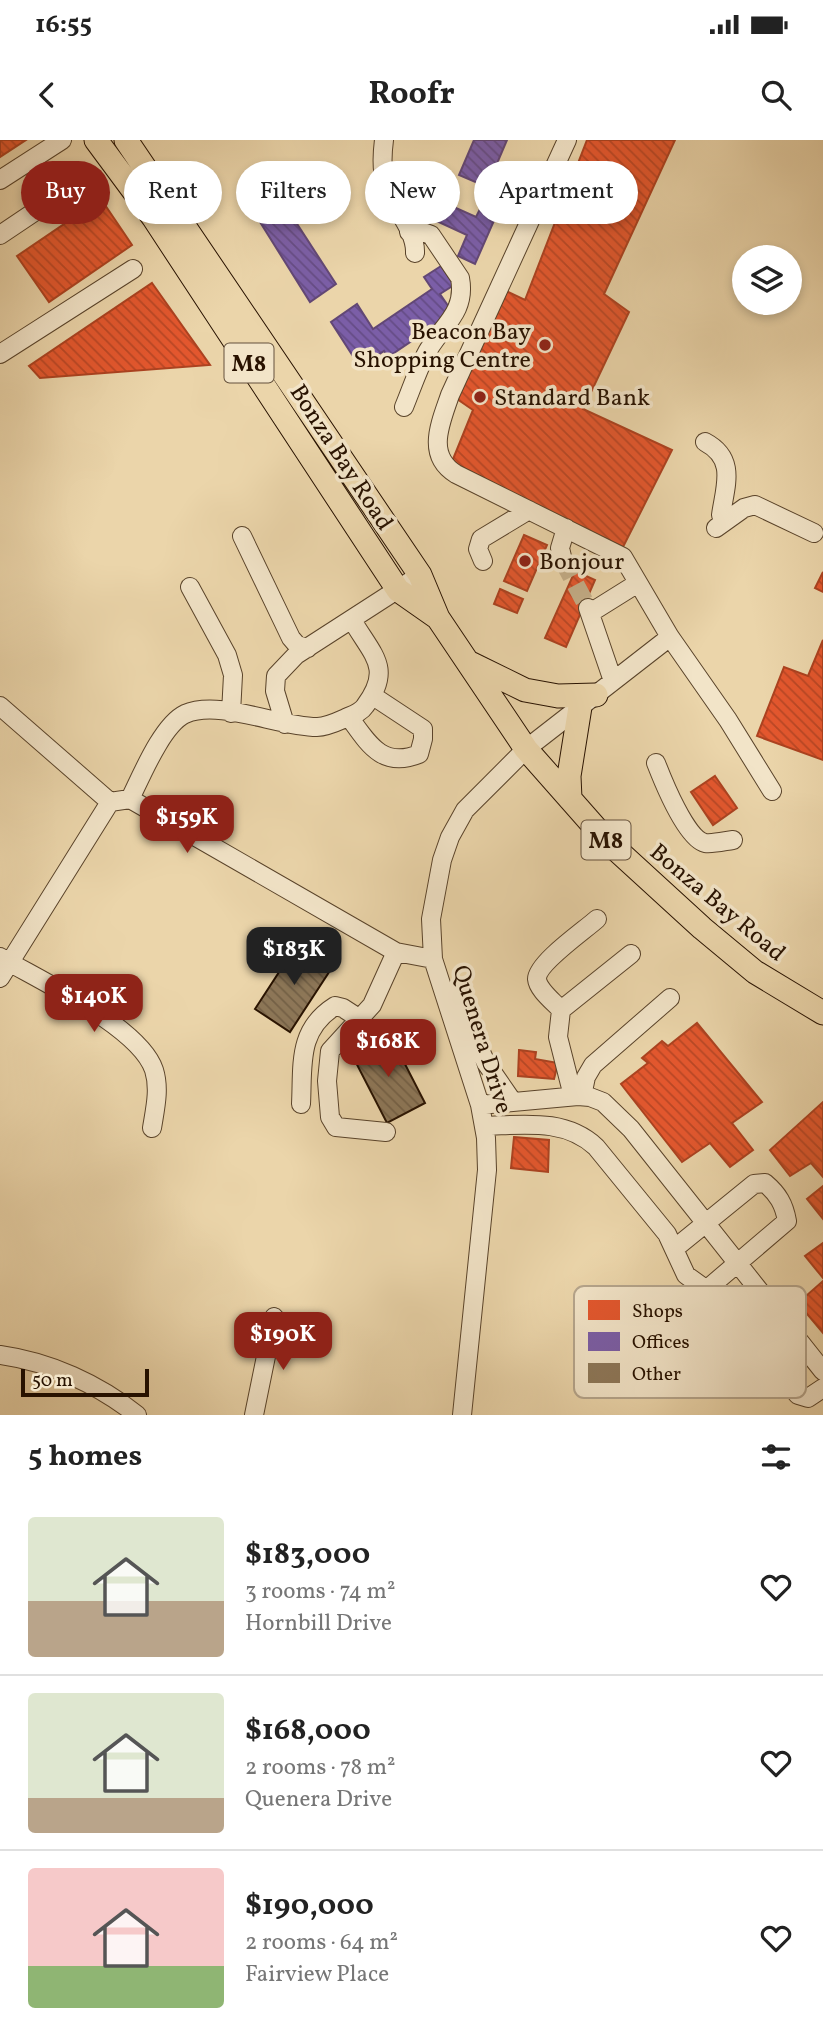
<!DOCTYPE html>
<meta charset="utf-8">
<style>
:root{--surface:#fff;--page:#f2f2f2;--text:#222;--muted:#767676;--line:#e0e0e0;--accent:#8f2418}
body{margin:0;font-family:Vollkorn,serif;background:var(--page);color:var(--text);height:100vh;display:flex;flex-direction:column;font-size:26px;white-space:nowrap}
*{box-sizing:border-box;margin:0}
p{font-size:23px;color:var(--muted)}
.icon{flex:none;width:38px;height:38px;fill:none;stroke:currentColor;stroke-width:2;stroke-linecap:round;stroke-linejoin:round}
.map{position:relative;height:1275px;overflow:hidden}
.panel{display:flex;flex-direction:column;background:var(--surface);flex:1}
.panel>*{flex:none}
.guide{position:absolute;left:21px;top:21px;width:782px;height:63px;display:flex;gap:14px}
.tools{position:absolute;left:732px;top:105px;display:grid;gap:14px}
.tools a{display:grid;place-items:center;width:70px;height:70px;border-radius:50%;background:var(--surface);box-shadow:0 4px 10px #0003;font-size:35px}
.scale{position:absolute;left:21px;bottom:18px;width:128px;box-sizing:border-box;padding-left:7px;border:4px solid #281200;border-top:0;font-size:19px;line-height:24px;white-space:nowrap;color:#281200;-webkit-text-stroke:5px #f2e4c8;paint-order:stroke}
.price{position:absolute;translate:-50% -60px;padding:0 16px;border-radius:14px;background:var(--accent);color:#fff;font-size:23px;line-height:46px;filter:drop-shadow(0 2px 4px #0008)}
.price::after{content:'';position:absolute;left:50%;top:42px;width:21px;height:16px;margin-left:-10px;background:inherit;clip-path:polygon(0 0,100% 0,50% 100%)}
.price.current{background:#222;color:#fff}
ul{padding:0;list-style:none}
li{display:flex;align-items:center;gap:21px;height:175px;padding:0 28px}
li+li{border-top:2px solid var(--line)}
li span{display:grid;place-items:center;flex:none;width:196px;height:140px;border-radius:7px;color:#555}
li>.icon{margin-inline-start:auto}
span .icon{width:84px;height:84px;fill:#fffc;stroke-width:1}
li b{font-size:30px}
h2{display:flex;justify-content:space-between;align-items:center;height:84px;padding:0 28px;font-size:30px}
.tag{padding:0 24px;border-radius:32px;background:var(--surface);box-shadow:0 4px 10px #0003;font-size:24px;line-height:63px}
.tag.current{background:var(--accent);color:#fff}
.status{display:flex;justify-content:space-between;align-items:center;height:49px;padding:0 35px;background:var(--surface);direction:ltr}
.status svg{height:19px;fill:currentColor}
header{display:flex;justify-content:space-between;align-items:center;height:91px;padding:0 28px;background:var(--surface);font-size:32px;font-weight:700}
.map>svg:first-child{display:block}
</style>
<div class="status"><b>16:55</b><svg viewBox="0 0 49 12"><path d="M0 12V9h3v3zM5 12V6h3v6zM10 12V3h3v9zM15 12V0h3v12zM26 1h20v11H26zM47 4h2v5h-2z"/></svg></div>
<header><svg class="icon" aria-label="back" viewBox="0 0 24 24"><path d="M15 5l-7 7 7 7"/></svg>Roofr<svg class="icon" aria-label="search" viewBox="0 0 24 24"><circle cx="10" cy="10" r="6"/><path d="M15 15l6 6"/></svg></header>
<div class="map">
<svg width="823" height="1275" viewBox="0 0 823 1275">
<defs>
<pattern id="shops-back-hatch" width="6" height="6" patternUnits="userSpaceOnUse" patternTransform="scale(1.75)"><rect width="6" height="6" fill="#e4572e"/><path d="M-1 5l2 2M0 0l6 6M5-1l2 2" fill="none" stroke="#b94725"/></pattern>
<pattern id="offices-back-hatch" width="6" height="6" patternUnits="userSpaceOnUse" patternTransform="scale(1.75)"><rect width="6" height="6" fill="#7b5ea7"/><path d="M-1 5l2 2M0 0l6 6M5-1l2 2" fill="none" stroke="#654c86"/></pattern>
<pattern id="building-back-hatch" width="6" height="6" patternUnits="userSpaceOnUse" patternTransform="scale(1.75)"><rect width="6" height="6" fill="#8d7758"/><path d="M-1 5l2 2M0 0l6 6M5-1l2 2" fill="none" stroke="#736046"/></pattern>
</defs>
<rect width="100%" height="100%" fill="#ebd5aa"/>
<filter id="stains"><feTurbulence type="fractalNoise" baseFrequency=".00286" numOctaves="4"/><feColorMatrix values="0 0 0 0 .2 0 0 0 0 .09 0 0 0 0 .02 0 0 0 .5 -.17"/></filter>
<radialGradient id="worn" r=".72"><stop offset=".6" stop-color="#630" stop-opacity="0"/><stop offset="1" stop-color="#630" stop-opacity=".3"/></radialGradient>
<path fill="url(#shops-back-hatch)" stroke="#ac4220" stroke-width="2" d="M0,0h26l-26,17z
M587,0h88l-71,154 25,18 -46,97 89,41 -49,97 -174,-78 24,-59 -19,-13 48,-108 23,11z
M101,59l31,46 -83,57 -32,-46z
M152,143l58,82 -170,13 -11,-12z
M524,395l23,10 -20,46 -23,-10z
M575,431l20,9 -29,67 -21,-9z
M823,432v20l-8,-4z
M500,449l23,10 -6,14 -23,-9z
M823,500v120l-66,-24 27,-69 24,9z
M715,636l22,32 -24,17 -22,-33z
M697,883l65,79 -30,21 21,27 -23,17 -20,-24 -28,19 -61,-78 27,-21 -6,-5 20,-17 6,5z
M519,910l17,2 -1,7 23,4 -4,16 -36,-3z
M823,962v75l-12,-14 -21,13 -20,-26z
M514,997l35,3 -1,32 -37,-4z
M823,1046v33l-16,-20z
M823,1103v35l-18,-22z
M823,1141v52l-25,-30z"/>
<path fill="url(#offices-back-hatch)" stroke="#624775" stroke-width="2" d="M474,0h33l-20,47 -28,-12z
M300,31l19,28 -27,17 44,68 -26,18 -60,-96z
M438,60l38,17 4,-8 16,7 -21,48 -17,-8 9,-21 -37,-17z
M441,126l13,19 -14,9 13,19 -65,44 -4,-6 -24,16 -29,-45 26,-18 16,25 59,-40 -8,-12z"/>
<path fill="url(#building-back-hatch)" stroke="#281200" stroke-width="2" d="M298,803l35,23 -43,66 -35,-23z
M390,895l35,68 -38,20 -35,-68z"/>
<g fill="none" stroke-linecap="round" stroke-linejoin="round">
<path stroke="#c4ae88" stroke-width="18" stroke-dasharray="18 9" stroke-linecap="butt" d="M563,421l25,47"/>
<g stroke="#59432a" stroke-width="20">
<path id="minor" d="M384,0c-2,15 -3,30 2,45 6,22 30,44 29,68
M567,0l-117,255c-9,27 -25,60 6,79l167,83 47,80 58,83 44,71
M0,40l62,-40
M0,95l64,-43
M0,214l133,-85
M404,267c7,-17 13,-35 21,-51 13,-28 42,-41 35,-78l-29,-43 -11,-4 -11,1
M705,302c32,17 20,44 16,73
M716,388l28,-20 11,-3 59,28
M242,396l49,102 6,7 11,3
M483,421l-5,-12 3,-10 48,-29
M563,421l-3,-13 6,-20
M190,447l37,68 6,20 -2,38
M588,468l25,73
M590,473l48,-30
M0,566l110,96
M349,577c19,26 33,52 70,37l4,-15v-10l-50,-33
M285,584l-10,-33 1,-15 20,-21 124,-80
M656,623c7,18 30,76 49,80 9,1 20,-2 28,-3
M130,659c11,-22 32,-74 55,-85 34,-15 94,13 132,13 10,0 22,-6 31,-10 7,-3 13,-5 17,-11 28,-38 8,-50 -13,-86
M0,817c39,23 140,70 154,113 6,19 1,39 -2,58
M0,838l110,-176 20,-3 266,153 37,7
M450,855l15,22 21,46 27,39
M561,870c-7,-8 -23,-20 -24,-31 0,-16 48,-49 60,-60
M573,956l-15,-59 3,-27 70,-56
M582,956l4,-19 7,-12 77,-67
M301,964c2,-39 -4,-74 34,-98l8,2 17,11
M480,965l98,-9 12,1 13,5 28,27 192,242
M484,986c39,-1 81,-8 112,21l71,87 19,41 32,23 80,97 10,3 15,-10
M386,992l-50,-5 -6,-10 -3,-36 3,-30 42,-46 24,-53
M674,1109l80,-65 11,-1c13,11 19,21 22,38l-81,69
M0,1215c50,7 98,29 137,60
M254,1275l20,-98
M462,1275l25,-245 -1,-32 -6,-33 -47,-146 -2,-40 11,-59 8,-23 15,-27 61,-61 144,-112"/>
</g>
<g stroke="#281200" stroke-width="25">
<path id="major" d="M96,0l57,77 245,373 40,28
M126,0l294,435 18,43 88,131 82,93 94,86 53,44 68,41
M470,523l55,27 33,6 38,-1
M570,659l-1,-23 11,-69"/>
</g>
<use href="#minor" stroke="#f2e4c8" stroke-width="18"/>
<use href="#major" stroke="#ebd5aa" stroke-width="23"/>
</g>
<g fill="#8f2418" stroke="#f2e4c8" stroke-width="2.5">
<circle cx="545" cy="205" r="7"/>
<circle cx="480" cy="257" r="7"/>
<circle cx="525" cy="421" r="7"/>
</g>
<g text-anchor="middle" stroke-width="7" stroke-linejoin="round" paint-order="stroke">
<g fill="#f2e4c8" stroke="#65513c" stroke-width="2">
<rect x="224.5" y="203.5" width="49" height="39" rx="5"/>
<rect x="581.5" y="680.5" width="49" height="39" rx="5"/>
</g>
<g font-size="23" font-weight="bold" fill="#281200">
<text x="249" y="231">M8</text>
<text x="606" y="708">M8</text>
</g>
<g font-size="24" fill="#281200" stroke="#f2e4c8" text-anchor="start">
<text x="531" y="199" text-anchor="end">Beacon Bay<tspan x="531" dy="28">Shopping Centre</tspan></text>
<text x="494" y="265">Standard Bank</text>
<text x="539" y="429">Bonjour</text>
</g>
<g font-size="24" fill="#281200" stroke="#f2e4c8">
<text transform="translate(342 317) rotate(57)" y="8">Bonza Bay Road</text>
<text transform="translate(718 762) rotate(40)" y="8">Bonza Bay Road</text>
<text transform="translate(483 899) rotate(73)" y="8">Quenera Drive</text>
</g>
</g>
<rect x="574" y="1146" width="232" height="112" rx="10" fill="#f2e4c8" stroke="#b5a58c" stroke-width="2"/>
<rect x="588" y="1160" width="32" height="20" fill="#e4572e"/>
<rect x="588" y="1192" width="32" height="19" fill="#7b5ea7"/>
<rect x="588" y="1223" width="32" height="20" fill="#8d7758"/>
<g font-size="19" fill="#281200">
<text x="632" y="1177">Shops</text>
<text x="632" y="1208">Offices</text>
<text x="632" y="1240">Other</text>
</g>
<rect width="100%" height="100%" filter="url(#stains)"/>
<rect width="100%" height="100%" fill="url(#worn)"/>
</svg>
<div class="tools">
<a><svg class="icon" aria-label="layers" viewBox="0 0 24 24"><path d="M12 4l9 5-9 5-9-5zM3 14l9 5 9-5"/></svg></a>
</div>
<div class="scale">50 m</div>
<b class="price" style="left:187px;top:715px">$159K</b>
<b class="price current" style="left:294px;top:847px">$183K</b>
<b class="price" style="left:94px;top:894px">$140K</b>
<b class="price" style="left:388px;top:939px">$168K</b>
<b class="price" style="left:283px;top:1232px">$190K</b>
<div class="guide">
<a class="tag current">Buy</a>
<a class="tag">Rent</a>
<a class="tag">Filters</a>
<a class="tag">New</a>
<a class="tag">Apartment</a>
</div>
</div>
<section class="panel">
<h2>5 homes<svg class="icon" aria-label="filters" viewBox="0 0 24 24"><path d="M4 7h16M4 17h16"/><circle cx="9" cy="7" r="2"/><circle cx="15" cy="17" r="2"/></svg></h2>
<ul>
<li><span style="background:linear-gradient(#dfe7d0 60%,#b9a48a 0)"><svg class="icon" aria-label="home" viewBox="0 0 24 24"><path d="M3 11l9-7 9 7M6 9v11h12V9"/></svg></span><div><b>$183,000</b><p>3 rooms · 74 m²</p><p>Hornbill Drive</p></div><svg class="icon" aria-label="heart" viewBox="0 0 24 24"><path d="M12 20l-8-8c-3-5 5-10 8-4 3-6 11-1 8 4z"/></svg></li>
<li><span style="background:linear-gradient(#dfe7d0 75%,#b9a48a 0)"><svg class="icon" aria-label="home" viewBox="0 0 24 24"><path d="M3 11l9-7 9 7M6 9v11h12V9"/></svg></span><div><b>$168,000</b><p>2 rooms · 78 m²</p><p>Quenera Drive</p></div><svg class="icon" aria-label="heart" viewBox="0 0 24 24"><path d="M12 20l-8-8c-3-5 5-10 8-4 3-6 11-1 8 4z"/></svg></li>
<li><span style="background:linear-gradient(#f6c9c9 70%,#8fb573 0)"><svg class="icon" aria-label="home" viewBox="0 0 24 24"><path d="M3 11l9-7 9 7M6 9v11h12V9"/></svg></span><div><b>$190,000</b><p>2 rooms · 64 m²</p><p>Fairview Place</p></div><svg class="icon" aria-label="heart" viewBox="0 0 24 24"><path d="M12 20l-8-8c-3-5 5-10 8-4 3-6 11-1 8 4z"/></svg></li>
</ul>
</section>
